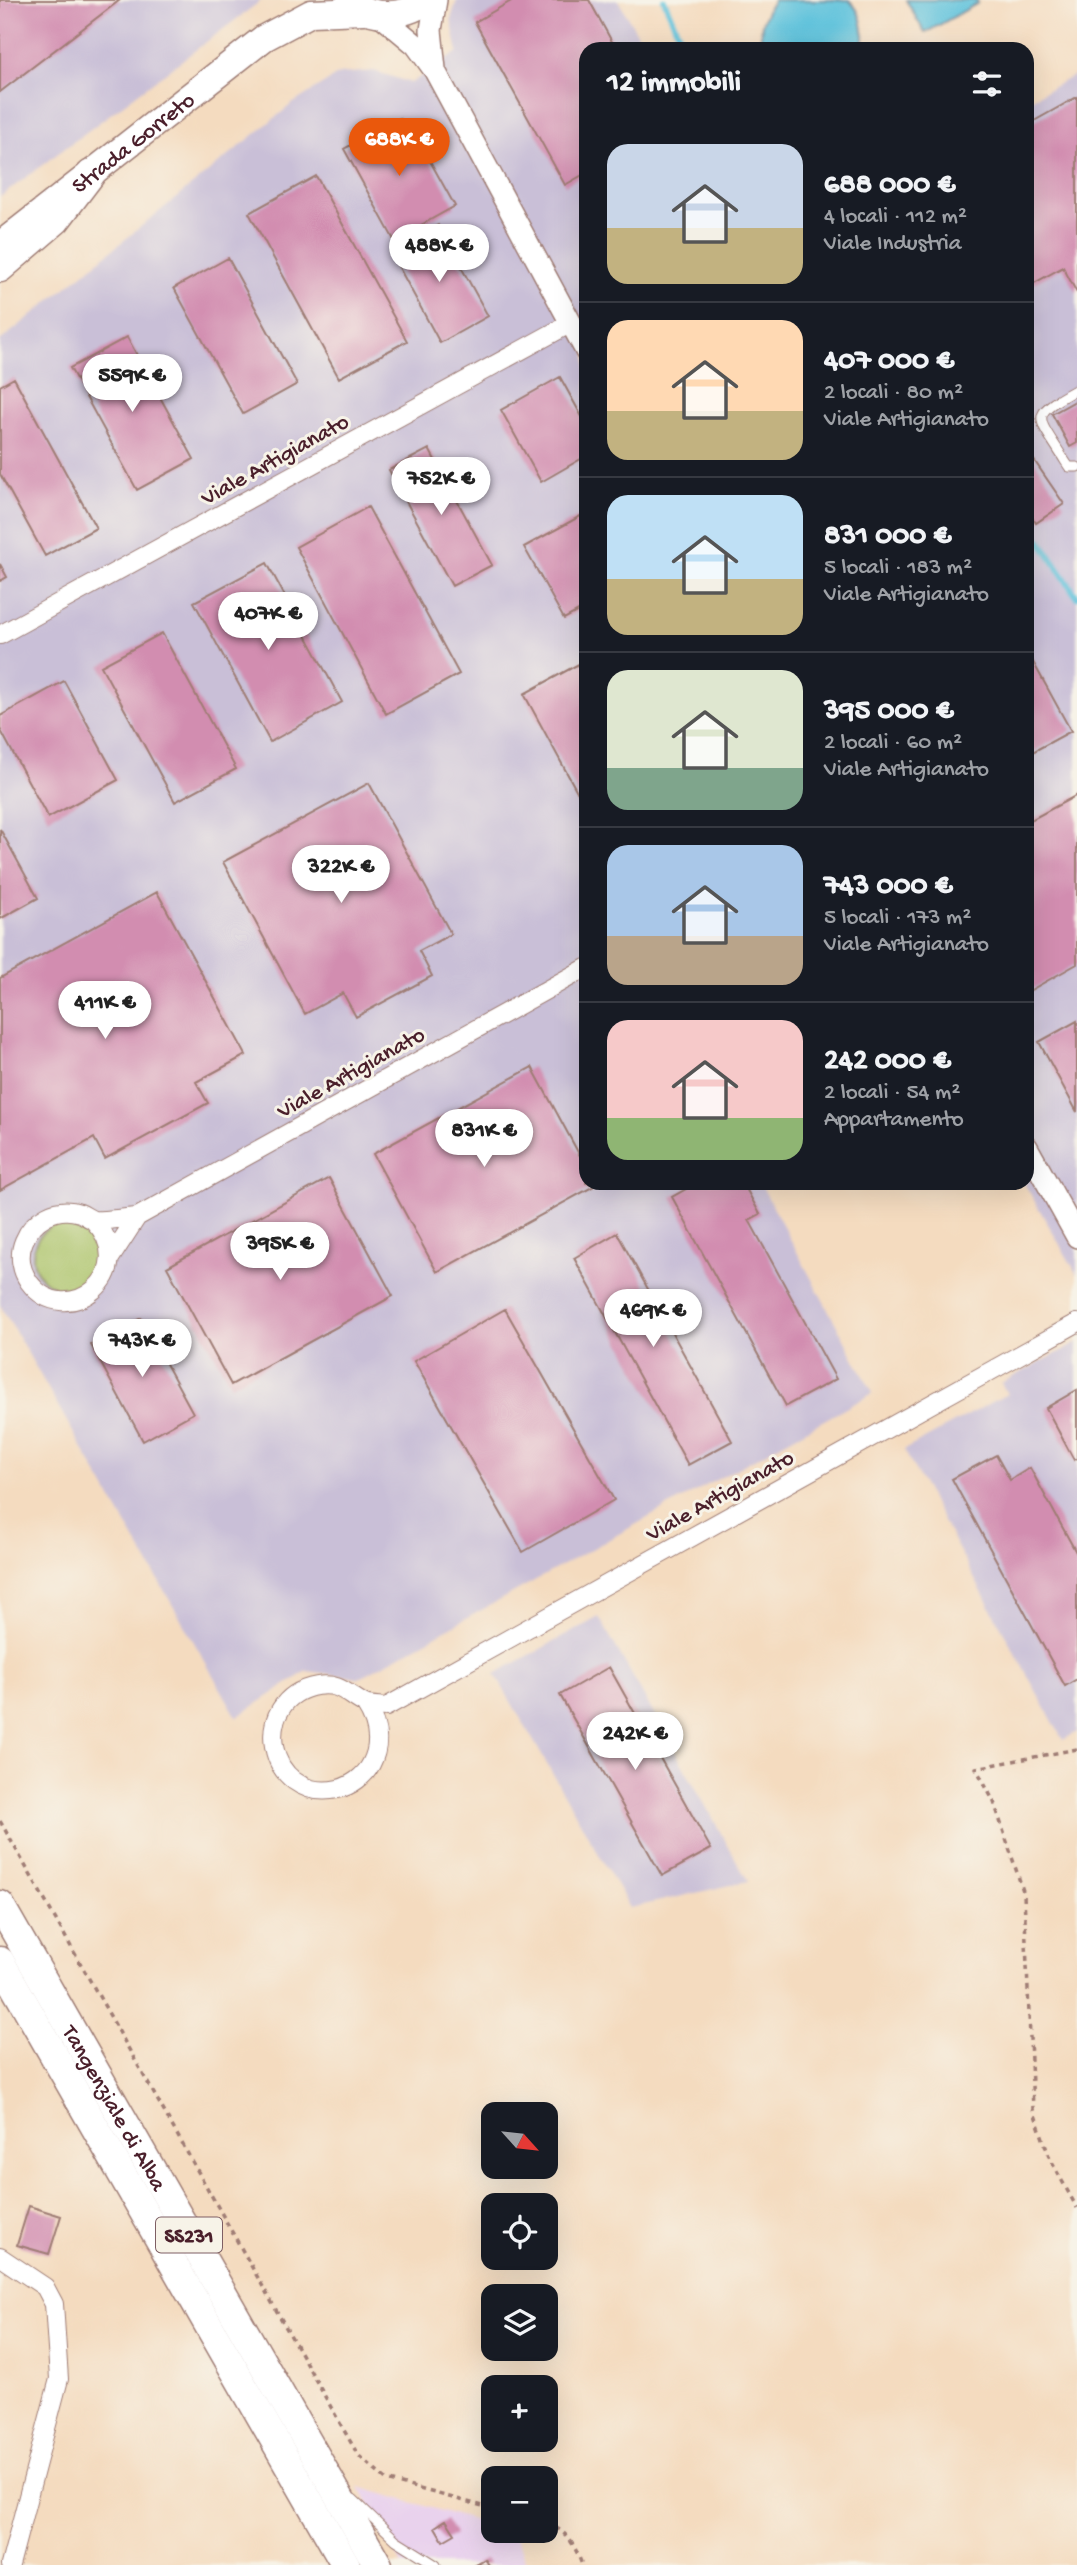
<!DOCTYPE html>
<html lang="it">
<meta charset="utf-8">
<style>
:root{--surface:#171b24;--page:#242831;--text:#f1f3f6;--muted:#9ea1a6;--line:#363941;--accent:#ea580c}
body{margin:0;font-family:"Gochi Hand",sans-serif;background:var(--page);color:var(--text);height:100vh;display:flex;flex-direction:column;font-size:26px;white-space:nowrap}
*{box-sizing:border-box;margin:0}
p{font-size:23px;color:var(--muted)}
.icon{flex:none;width:38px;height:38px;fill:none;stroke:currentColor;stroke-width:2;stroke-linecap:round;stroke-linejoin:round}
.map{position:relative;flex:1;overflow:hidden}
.sheet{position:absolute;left:579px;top:42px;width:455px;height:1148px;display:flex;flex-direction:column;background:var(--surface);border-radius:21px;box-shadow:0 7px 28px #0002}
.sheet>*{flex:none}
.needle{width:46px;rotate:117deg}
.tools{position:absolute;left:481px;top:2102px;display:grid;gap:14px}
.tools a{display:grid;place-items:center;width:77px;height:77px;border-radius:14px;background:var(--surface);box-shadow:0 7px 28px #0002;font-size:35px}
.price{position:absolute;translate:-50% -60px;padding:0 16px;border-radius:24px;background:#fff;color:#222;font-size:23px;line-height:46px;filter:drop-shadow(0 2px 4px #0008)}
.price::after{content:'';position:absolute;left:50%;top:42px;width:21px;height:16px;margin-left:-10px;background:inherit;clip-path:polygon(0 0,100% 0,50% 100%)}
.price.on{background:var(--accent);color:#fff}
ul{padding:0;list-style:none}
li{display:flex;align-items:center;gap:21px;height:175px;padding:0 28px}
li+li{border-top:2px solid var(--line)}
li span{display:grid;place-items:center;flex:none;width:196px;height:140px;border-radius:21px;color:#555}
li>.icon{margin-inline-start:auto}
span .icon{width:84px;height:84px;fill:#fffc;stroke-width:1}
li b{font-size:30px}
h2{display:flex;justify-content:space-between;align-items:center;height:84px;padding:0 28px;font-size:30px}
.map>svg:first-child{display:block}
</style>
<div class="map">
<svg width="1077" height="2565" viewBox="0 0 1077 2565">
<rect width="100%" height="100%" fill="#f7f3e8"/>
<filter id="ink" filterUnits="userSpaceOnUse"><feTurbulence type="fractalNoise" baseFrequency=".0143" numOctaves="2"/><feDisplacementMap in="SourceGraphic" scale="14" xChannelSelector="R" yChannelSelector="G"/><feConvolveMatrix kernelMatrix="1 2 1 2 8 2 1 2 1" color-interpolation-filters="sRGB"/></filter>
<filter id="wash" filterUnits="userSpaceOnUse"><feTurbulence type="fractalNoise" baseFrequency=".00686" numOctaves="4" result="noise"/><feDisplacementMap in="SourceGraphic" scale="28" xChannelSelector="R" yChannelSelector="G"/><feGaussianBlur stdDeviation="1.57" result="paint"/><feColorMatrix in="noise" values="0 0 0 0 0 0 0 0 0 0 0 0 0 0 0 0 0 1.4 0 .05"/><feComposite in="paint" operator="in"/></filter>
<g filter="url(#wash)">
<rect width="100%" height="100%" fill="#f4dbbf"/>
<path fill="#e9d2ed" d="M359,2487l134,39 1,4 20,2 13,33h-125z"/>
<path fill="#c9bfd7" d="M0,0h262l-262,197z
M457,0h161l28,49h-60v1134h174l113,210 -514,285 -52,-7 -70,46 -237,-412v-964l292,-237 47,-30 35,-3 37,12 47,-31 -7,-33z
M1077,74v1200l-53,-91h3v-1082z
M1077,1343v389l-14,8 -159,-290 103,-56 -6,-11z
M599,1617l149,264 -118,27 -135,-234z"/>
<path fill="#abc369" stroke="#7a714a" stroke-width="2" d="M33 1256a33 33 0 1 1 66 0a33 33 0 1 1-66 0Z"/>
<path fill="#5ec2dc" stroke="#547084" stroke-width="2" d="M774,0h75c14,13 16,31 13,49h-100c-3,-20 0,-33 12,-49z
M906,0h71l1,3 -53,30z"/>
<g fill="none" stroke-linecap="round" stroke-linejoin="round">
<path stroke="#5ec2dc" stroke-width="6" d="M664,0l21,49
M1027,521l50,76"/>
</g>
<g id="blocks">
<path fill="#d28db0" d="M0,0h120l-120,92z
M513,0h76l27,49h-30v124l-21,12 -90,-163z
M1077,97v196l-14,-26 -36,20v-162z
M400,118l10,18 5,-2 40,72 -61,34 -50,-91z
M316,176l91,165 -68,37 -90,-165z
M438,225l50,91 -48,27 -50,-92z
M228,258l69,126 -54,30 -69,-126z
M127,337l67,122 -57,31 -67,-122z
M560,377l26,47v32l-45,26 -40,-72z
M14,378l82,150 -51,28 -45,-82v-88z
M1077,400v43l-7,4 -18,-33z
M429,449l63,116 -40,21 -63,-116z
M1027,450l37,54 -28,19 -9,-13z
M368,507l91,167 -73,40 -90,-167z
M586,513v94l-22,12 -40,-72z
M267,563l75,139 -72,40 -76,-140z
M0,564l7,13 -7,4z
M162,633l74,136 -61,33 -74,-136z
M1027,651l44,80 -44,24z
M586,660v148l-62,-114z
M64,681l54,99 -70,38 -48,-89v-13z
M369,783l82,151 -32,17 13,25 -76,41 -13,-24 -38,21 -82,-152z
M1077,795v169l-50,28v-170z
M0,829l38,69 -38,21z
M157,892l89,163 -50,27 12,21 -103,56 -11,-21 -94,52v-212z
M1077,1021v91l-38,-70z
M532,1067l54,100v16l10,2 -159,87 -64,-118z
M329,1178l64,118 -162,89 -64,-118z
M697,1183h46l17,31 -11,6 87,159 -50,27 -114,-209z
M617,1233l115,208 -44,24 -114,-207z
M505,1309l109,191 -91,52 -109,-191z
M141,1318l52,95 -50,28 -52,-96z
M1077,1390v68l-3,2 -28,-52z
M996,1455l14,25 20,-12 47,86v125l-12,7 -113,-207z
M609,1667l102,182 -49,27 -102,-181z
M29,2206l32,10 -12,38 -32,-9z
M446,2520l9,14 -12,7 -8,-14z
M485,2559l4,6h-15z"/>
</g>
</g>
<g filter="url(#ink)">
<use href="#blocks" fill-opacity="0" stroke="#9f7d75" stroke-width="2"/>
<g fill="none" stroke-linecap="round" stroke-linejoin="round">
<g stroke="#9f7d75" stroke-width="11">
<path id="service" d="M1077,389c-51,28 -39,27 -12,72l4,6h8
M353,2499l43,41 40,25"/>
</g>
<g stroke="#9f7d75" stroke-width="20">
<path id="minor" d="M0,635l571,-312
M93,1220c51,52 -27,113 -64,62 -8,-12 -11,-27 -5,-41 9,-22 32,-36 56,-28 5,2 9,6 14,7 14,1 30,-2 43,-3l449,-249
M111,1257l26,-40
M365,1704c12,18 17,39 6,60 -6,12 -20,22 -33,25 -72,15 -91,-91 -21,-103 24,-4 30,9 48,18 5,2 15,2 21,3
M386,1707l691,-384
M0,2257l45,30 9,17 5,75 -49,186"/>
</g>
<g stroke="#9f7d75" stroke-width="24">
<path id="tertiary" d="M380,15l36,30 19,26 151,280
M435,69l-4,-39 5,-30
M1027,1147l50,90"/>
</g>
<g stroke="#9f7d75" stroke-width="29">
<g id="primary">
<path d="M349,3c28,16 53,15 80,-3"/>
<path id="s1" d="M0,245l264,-207 47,-25 52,-2"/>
</g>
</g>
<g stroke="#9f7d75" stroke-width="31">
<g id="trunk">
<path d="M0,268l56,-48 35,-46"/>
<path id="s2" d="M0,1905l378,660"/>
<path d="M0,1961l346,604"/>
</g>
</g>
<path stroke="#9f7d75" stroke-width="3.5" stroke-dasharray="5 5" stroke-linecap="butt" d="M1077,1749l-101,19 18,34 30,92 9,215 17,50 27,49
M0,1821l358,634 28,25 108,29
M546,2524c21,5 29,22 36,41"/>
<use href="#service" stroke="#fff" stroke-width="9"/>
<use href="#minor" stroke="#fff" stroke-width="18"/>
<use href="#tertiary" stroke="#fff" stroke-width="21"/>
<use href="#primary" stroke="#fff" stroke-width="26"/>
<use href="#trunk" stroke="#fff" stroke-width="28"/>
</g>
</g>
<g text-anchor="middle" stroke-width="6" stroke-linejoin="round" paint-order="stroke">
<rect fill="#f7f3e8" stroke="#7e5f64" stroke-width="2" x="156" y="2217.5" width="66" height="35" rx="5"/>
<g font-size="21" font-weight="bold" fill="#4a1f2b">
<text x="189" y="2242">SS231</text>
</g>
<g font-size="23" fill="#4a1f2b" stroke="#f7f3e8">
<text dy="8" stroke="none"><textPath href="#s1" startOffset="168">Strada Gorreto</textPath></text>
<text transform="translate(274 458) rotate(-29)" y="8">Viale Artigianato</text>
<text transform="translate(350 1071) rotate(-29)" y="8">Viale Artigianato</text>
<text transform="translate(719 1494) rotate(-29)" y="8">Viale Artigianato</text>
<text dy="8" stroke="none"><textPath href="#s2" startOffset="233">Tangenziale di Alba</textPath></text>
</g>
</g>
</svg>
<div class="tools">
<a><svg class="needle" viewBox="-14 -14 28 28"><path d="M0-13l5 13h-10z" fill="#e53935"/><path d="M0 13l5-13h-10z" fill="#9ea1a6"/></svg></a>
<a><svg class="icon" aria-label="locate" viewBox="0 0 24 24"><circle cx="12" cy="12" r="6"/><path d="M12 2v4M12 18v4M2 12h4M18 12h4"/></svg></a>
<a><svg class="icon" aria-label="layers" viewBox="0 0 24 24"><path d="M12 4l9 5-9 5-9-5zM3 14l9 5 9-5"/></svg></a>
<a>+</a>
<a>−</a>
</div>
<b class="price on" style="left:399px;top:178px">688K €</b>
<b class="price" style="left:439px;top:284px">488K €</b>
<b class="price" style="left:132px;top:414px">559K €</b>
<b class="price" style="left:441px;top:517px">752K €</b>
<b class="price" style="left:268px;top:652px">407K €</b>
<b class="price" style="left:341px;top:905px">322K €</b>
<b class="price" style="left:105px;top:1041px">411K €</b>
<b class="price" style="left:484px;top:1169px">831K €</b>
<b class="price" style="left:280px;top:1282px">395K €</b>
<b class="price" style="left:653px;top:1349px">469K €</b>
<b class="price" style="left:142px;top:1379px">743K €</b>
<b class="price" style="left:635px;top:1772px">242K €</b>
<section class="sheet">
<h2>12 immobili<svg class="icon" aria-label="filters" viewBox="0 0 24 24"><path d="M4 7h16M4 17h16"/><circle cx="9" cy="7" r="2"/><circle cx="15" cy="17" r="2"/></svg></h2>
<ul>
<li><span style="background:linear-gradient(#c9d6e8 60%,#c2b280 0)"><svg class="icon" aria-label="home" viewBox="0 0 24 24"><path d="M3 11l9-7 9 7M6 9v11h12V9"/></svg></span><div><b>688 000 €</b><p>4 locali · 112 m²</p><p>Viale Industria</p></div></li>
<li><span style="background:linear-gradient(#ffd9b3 65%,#c2b280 0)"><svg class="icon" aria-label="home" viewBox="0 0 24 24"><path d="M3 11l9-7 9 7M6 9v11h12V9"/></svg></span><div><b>407 000 €</b><p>2 locali · 80 m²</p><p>Viale Artigianato</p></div></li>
<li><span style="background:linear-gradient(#bfe0f5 60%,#c2b280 0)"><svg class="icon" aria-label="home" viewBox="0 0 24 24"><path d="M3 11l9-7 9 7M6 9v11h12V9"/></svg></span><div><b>831 000 €</b><p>5 locali · 183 m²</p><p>Viale Artigianato</p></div></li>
<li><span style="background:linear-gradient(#dfe7d0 70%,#7fa58c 0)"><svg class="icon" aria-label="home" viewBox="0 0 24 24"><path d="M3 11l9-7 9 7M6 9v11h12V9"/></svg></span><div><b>395 000 €</b><p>2 locali · 60 m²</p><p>Viale Artigianato</p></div></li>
<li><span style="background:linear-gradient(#a9c7e8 65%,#b9a48a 0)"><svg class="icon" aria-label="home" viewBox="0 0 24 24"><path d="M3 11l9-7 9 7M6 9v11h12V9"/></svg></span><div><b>743 000 €</b><p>5 locali · 173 m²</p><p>Viale Artigianato</p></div></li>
<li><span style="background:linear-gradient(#f6c9c9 70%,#8fb573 0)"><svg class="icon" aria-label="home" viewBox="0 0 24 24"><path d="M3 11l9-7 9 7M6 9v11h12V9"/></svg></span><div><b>242 000 €</b><p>2 locali · 54 m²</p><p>Appartamento</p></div></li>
</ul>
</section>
</div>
